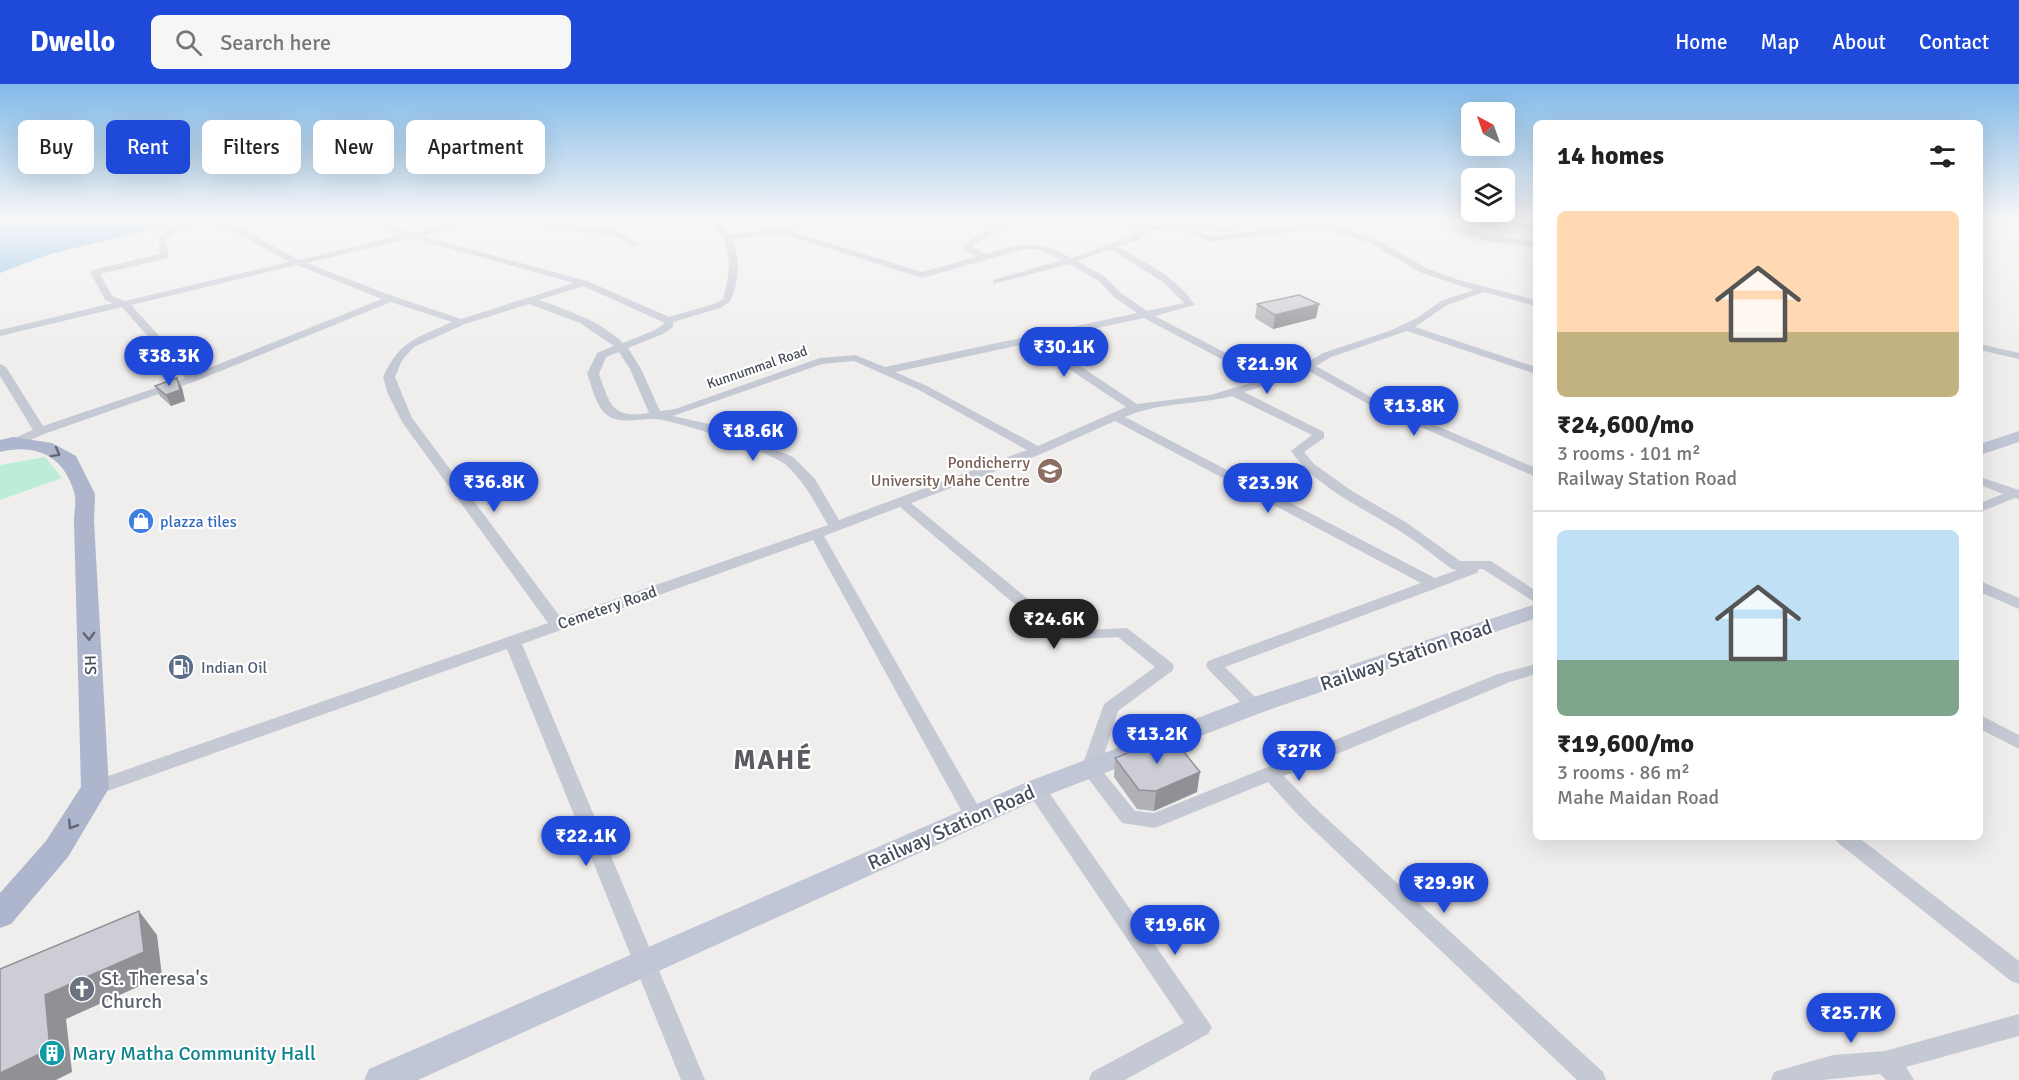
<!DOCTYPE html>
<meta charset="utf-8">
<style>
:root{--surface:#fff;--page:#f6f6f6;--text:#222;--muted:#767676;--line:#e0e0e0;--accent:#1e49d9}
body{margin:0;font-family:Signika,sans-serif;background:var(--page);color:var(--text);height:100vh;display:flex;flex-direction:column;font-size:22px;white-space:nowrap}
*{box-sizing:border-box;margin:0}
p{font-size:20px;color:var(--muted)}
.icon{flex:none;width:33px;height:33px;fill:none;stroke:currentColor;stroke-width:2;stroke-linecap:round;stroke-linejoin:round}
.map{position:relative;flex:1;overflow:hidden}
.side{position:absolute;left:1533px;top:36px;width:450px;height:720px;display:flex;flex-direction:column;background:var(--surface);border-radius:9px;box-shadow:0 6px 24px #0002}
.side>*{flex:none}
.hud{position:absolute;left:18px;top:36px;width:570px;height:54px;display:flex;gap:12px}
.needle{width:39px;rotate:320deg}
.buttons{position:absolute;left:1461px;top:18px;display:grid;gap:12px}
.buttons a{display:grid;place-items:center;width:54px;height:54px;border-radius:9px;background:var(--surface);box-shadow:0 6px 24px #0002;font-size:30px}
.price{position:absolute;translate:-50% -51px;padding:0 14px;border-radius:21px;background:var(--accent);color:#fff;font-size:20px;line-height:39px;filter:drop-shadow(0 2px 3px #0008)}
.price::after{content:'';position:absolute;left:50%;top:36px;width:18px;height:14px;margin-left:-9px;background:inherit;clip-path:polygon(0 0,100% 0,50% 100%)}
.price.selected{background:#222;color:#fff}
ul{padding:0;list-style:none}
li{display:grid;align-content:center;gap:12px;height:318px;padding:0 24px}
li+li{border-top:2px solid var(--line)}
li span{display:grid;place-items:center;height:186px;border-radius:9px;color:#555}
li>.icon{margin-inline-start:auto}
span .icon{width:108px;height:108px;fill:#fffc;stroke-width:1}
li b{font-size:26px}
h2{display:flex;justify-content:space-between;align-items:center;height:72px;padding:0 24px;font-size:26px}
.pill{padding:0 21px;border-radius:9px;background:var(--surface);box-shadow:0 6px 24px #0002;font-size:21px;line-height:54px}
.pill.selected{background:var(--accent);color:#fff}
header{display:flex;align-items:center;gap:36px;box-sizing:border-box;height:84px;padding:0 30px;background:var(--accent);color:#fff}
header strong{font-size:28px}
nav{display:flex;gap:33px;margin-inline-start:auto;font-size:21px}
.search{width:420px;height:54px;background:var(--page);display:flex;align-items:center;gap:15px;box-sizing:border-box;padding:0 21px;border-radius:9px;color:var(--muted);font-size:22px}
.map>svg:first-child{display:block}
</style>
<header>
<strong>Dwello</strong>
<div class="search"><svg class="icon" aria-label="search" viewBox="0 0 24 24"><circle cx="10" cy="10" r="6"/><path d="M15 15l6 6"/></svg>Search here</div>
<nav><a>Home</a><a>Map</a><a>About</a><a>Contact</a></nav>
</header>
<div class="map">
<svg width="2019" height="996" viewBox="0 0 2019 996">
<rect width="100%" height="100%" fill="#f0eeed"/>
<path fill="#bcedd9" d="M45,373l17,21 -62,22v-35z"/>
<path fill="#8ac2e9" d="M0,136h195l-145,34 -50,19z"/>
<g fill="none" stroke-linecap="round" stroke-linejoin="round">
<path fill="#c4c9d4" fill-rule="evenodd" d="M214,136l24,7 61,33 103,-25 -39,-15c18,0 38,13 51,12 23,-2 44,-12 67,-12l-59,16 165,45 82,36 45,-13 9,-5c9,-34 9,-49 -11,-79h8l9,14 51,-5 19,-9h12l-21,11 132,41 54,-15 -11,-6 -2,-6 28,-17 -23,-8c8,0 25,5 30,4 7,-1 12,-4 20,-4l-46,26 13,8c36,-10 52,-16 86,4l59,-21 13,-8 -52,-9h25l35,5 53,-2 14,3h15l5,-6h18l-14,5 -2,5 -3,1 -19,1 -25,-3 18,7 103,-12 -5,-4 21,3 46,16 52,30 31,11 77,20v6l-52,-14 -37,13 -32,22 121,40v7l-129,-43 -76,26 -15,9 62,35 158,67v9l-166,-72 -63,-35 -32,13 -31,9 80,40v6l-20,14 10,12 38,27 55,32 53,38h31l45,30v12l-53,-34h-4l-2,4 -252,94 35,35 3,4 -3,4h-12l-40,-41 -2,-4 2,-4 213,-78 -306,-162 -74,33 -130,49 156,128 60,-3 45,35 2,4 -2,4 -54,40 -18,57 35,43 19,2 344,-139 38,-10v10l-26,8 -226,94 29,30 290,266 3,8h-29l-278,-264 -31,-34 -113,46 -33,-5 -41,-54 23,-65 51,-37 -37,-30 -61,3 -157,-133 -76,29 157,275 3,5 -3,5 -7,2 -7,-2 -154,-281 -291,104 183,436h-24l-174,-431 -405,144 -7,2 -7,-2 -2,-5 2,-5 460,-160 -146,-201 -14,-28 -5,-17c17,-37 34,-39 69,-55l-61,-20 -195,79 -152,53 -27,12h-8l-2,-3 2,-3 24,-10 -33,-54v-12l6,3 37,59 142,-48 -63,-71 -122,29v-6l113,-27 -8,-3 -15,-28 2,-2 68,-16 -1,-16c14,-15 35,-18 55,-18zM207,141l25,6 57,31 -164,39 -13,-5 -12,-22 68,-16 -1,-19c12,-10 25,-13 40,-14zM1322,144l48,15 52,30 52,17 -33,11 -24,17 -25,12 -69,23 -19,11 -32,13 -117,-61 40,-11c-18,-28 -49,-42 -77,-58l18,-6 17,-11 33,-1v3l24,10zM782,150l140,44 102,-29 16,1 22,10 -69,20v4l76,-20 30,17 15,16 23,16 -252,54 -30,-12 -35,3 -145,51 -15,2 -19,-42 -13,-21 35,-14 10,-7v-5l47,-14 10,-6c9,-20 11,-43 2,-63zM411,154l163,45 -113,36 -77,-26 -77,-30zM1110,165l53,33 21,21 -37,8 -26,-18 -16,-16 -28,-16zM297,181l85,34 -188,75 -63,-69zM583,202l80,36 1,2 -9,6 -32,13c-24,-23 -54,-32 -84,-43zM529,220l51,19 34,23 -17,7 -10,21c5,12 9,33 20,41 13,10 35,3 49,4 22,2 115,33 130,46 19,17 29,38 42,60l-267,93 -149,-200 -17,-41 7,-17 12,-13 51,-23zM1144,234l117,62 -51,15 -73,9 -96,-64zM1030,259l96,64 -88,39 -111,-60 -32,-14zM619,268l11,17 19,44c-38,6 -39,-9 -50,-39l7,-17zM854,277l65,29 108,60 -188,70 -24,-41 -22,-22 -80,-32 -40,-9 149,-52zM1232,312l80,39 -21,16c25,36 67,54 104,77 20,12 38,27 57,41l5,1 -22,8 -310,-161c33,-15 73,-12 107,-21z
M533,136l81,10 24,13 -4,3 -22,-11 -63,-7z
M1416,136h15l57,15 48,6v6l-48,-6z
M1483,136h20l33,6v6z
M2010,136h9v4z
M1980,260l39,9v6l-39,-9z
M1980,393l39,13v9l-4,-1 -35,14v-9l23,-9 -23,-9z
M1980,497l39,17v11l-39,-17z
M1980,631l39,20v14l-39,-20z
M1036,698l7,2 169,243 -4,7 -83,46h-36l3,-8 92,-49 -155,-229 -2,-5 2,-5z
M1834,753h24l161,124v23l-8,-3 -174,-139z
M2019,930v22l-113,31 8,13h-28l-6,-6 -57,6h-52l3,-8 59,-17 52,-4z"/>
<path fill="#c0c6d6" fill-rule="evenodd" d="M2019,347v11l-39,13v-11z
M1536,520v14l-273,94 -218,84 -627,284h-54l5,-11 658,-287 218,-82z"/>
<path fill="#adb6cc" fill-rule="evenodd" d="M13,353l39,6 24,13 19,38 -1,27 15,267 -41,69 -57,67 -11,4v-35l46,-52 35,-54 -7,-266c0,-9 3,-20 0,-29 -10,-36 -38,-49 -74,-40v-12z"/>
</g>
<path fill="#b0b1b7" d="M1257,220l59,14 -43,11 -18,-11z
M177,294l5,10 3,13 -14,5 -11,-10 -5,-10z
M1115,674l82,34 -43,19 -17,-2 -23,-32z"/>
<path fill="#909095" d="M1319,220l-3,14 -43,11 2,-14z
M177,294l5,10 3,13 -14,5 -5,-11z
M1200,688l-3,20 -43,19 2,-20z
M139,827l18,24 5,41 -96,43 6,53 -16,8h-56v-7l45,-78z"/>
<path fill="#cdced5" stroke="#909095" stroke-width="1.5" d="M1299,211l20,9 -44,11 -18,-11z
M177,294l3,12 -14,5 -11,-9z
M1171,652l29,36 -44,19 -17,-1 -24,-32z
M139,827l5,41 -99,43 5,54 -50,24v-104z"/>
<defs><path id="oneway-chevron" d="M-2-3.5L2.5 0L-2 3.5" fill="none" stroke-width="1.6" stroke-linecap="round" stroke-linejoin="round" transform="scale(1.5)"/></defs>
<g stroke="#606676">
<use href="#oneway-chevron" transform="translate(56 369) rotate(29)"/>
<use href="#oneway-chevron" transform="translate(89 552) rotate(88)"/>
<use href="#oneway-chevron" transform="translate(72 741) rotate(122)"/>
</g>
<linearGradient id="sky" x2="0" y2="1"><stop stop-color="#82bae8"/><stop offset="0.49" stop-color="#f8f7f7"/><stop offset="1" stop-color="#f8f7f7" stop-opacity="0"/></linearGradient>
<rect width="2019" height="276" fill="url(#sky)"/>
<defs>
<g id="university-disc" transform="scale(1.35)"><circle r="9.5" fill="#8d6e63" stroke="#fff"/><path d="M0-5L7-2L0 1L-7-2ZM-4 1L0 2.5L4 1V4Q0 6-4 4Z" fill="#fff"/></g>
<g id="shop-disc" transform="scale(1.35)"><circle r="9.5" fill="#3f7fe0" stroke="#fff"/><path d="M-5-2.5h2.3a2.7 3.5 0 0 1 5.4 0H5L5.5 6h-11ZM-1.5-2.5h3a1.5 2.3 0 0 0-3 0Z" fill="#fff"/></g>
<g id="fuel-disc" transform="scale(1.35)"><circle r="9.5" fill="#5c6f8a" stroke="#fff"/><path d="M-5.5-6h7V0h2V4h1.3V-2.5L3-4.5l.8-.8L6-3V5H2.5V1h-1V6h-7ZM-4.2-4.7v3.2H.2V-4.7Z" fill="#fff"/></g>
<g id="church-disc" transform="scale(1.35)"><circle r="9.5" fill="#6b7280" stroke="#fff"/><path d="M-1.2-6h2.4v3.5h3.3v2.4h-3.3V6h-2.4V-.1h-3.3v-2.4h3.3Z" fill="#fff"/></g>
<g id="building-disc" transform="scale(1.35)"><circle r="9.5" fill="#0f9aa8" stroke="#fff"/><path d="M-4-6H4V6H1V3H-1V6H-4ZM-2.5-4.3h1.7v1.8h-1.7ZM.8-4.3h1.7v1.8H.8ZM-2.5-1h1.7V.8h-1.7ZM.8-1h1.7V.8H.8Z" fill="#fff"/></g>
</defs>
<g fill-rule="evenodd">
<use href="#university-disc" x="1050" y="387"/>
<use href="#shop-disc" x="141" y="437"/>
<use href="#fuel-disc" x="181" y="583"/>
<use href="#church-disc" x="82" y="905"/>
<use href="#building-disc" x="52" y="969"/>
</g>
<g text-anchor="middle" stroke-width="4.5" stroke-linejoin="round" paint-order="stroke">
<g font-size="14" fill="#464c5a" stroke="#fff">
<text transform="translate(757 283) rotate(-19)" y="5">Kunnummal Road</text>
</g>
<g font-size="16" fill="#785e54" stroke="#fff" text-anchor="end">
<text x="1030" y="384">Pondicherry<tspan x="1030" dy="18">University Mahe Centre</tspan></text>
</g>
<g font-size="16" fill="#366cbe" stroke="#fff" text-anchor="start">
<text x="160" y="443">plazza tiles</text>
</g>
<g font-size="16" fill="#464c5a" stroke="#fff">
<text transform="translate(607 523) rotate(-19)" y="6">Cemetery Road</text>
<text transform="translate(90 581) rotate(-92)" y="6">SH</text>
</g>
<g font-size="16" fill="#4e5e75" stroke="#fff" text-anchor="start">
<text x="201" y="589">Indian Oil</text>
</g>
<g font-size="20" fill="#464c5a" stroke="#fff">
<text transform="translate(1406 571) rotate(-19)" y="7">Railway Station Road</text>
<text transform="translate(951 743) rotate(-24)" y="7">Railway Station Road</text>
</g>
<g font-size="20" fill="#5b616d" stroke="#fff" text-anchor="start">
<text x="101" y="901">St. Theresa's<tspan x="101" dy="23">Church</tspan></text>
</g>
<g font-size="20" fill="#0d838f" stroke="#fff" text-anchor="start">
<text x="72" y="976">Mary Matha Community Hall</text>
</g>
<g font-size="27" font-weight="bold" letter-spacing="1.5" fill="#5a5c62" stroke="#fff">
<text x="773" y="685">MAHÉ</text>
</g>
</g>
</svg>
<div class="buttons">
<a><svg class="needle" viewBox="-14 -14 28 28"><path d="M0-13l5 13h-10z" fill="#e53935"/><path d="M0 13l5-13h-10z" fill="#767676"/></svg></a>
<a><svg class="icon" aria-label="layers" viewBox="0 0 24 24"><path d="M12 4l9 5-9 5-9-5zM3 14l9 5 9-5"/></svg></a>
</div>
<b class="price" style="left:1064px;top:294px">₹30.1K</b>
<b class="price" style="left:169px;top:303px">₹38.3K</b>
<b class="price" style="left:1267px;top:311px">₹21.9K</b>
<b class="price" style="left:1414px;top:353px">₹13.8K</b>
<b class="price" style="left:753px;top:378px">₹18.6K</b>
<b class="price" style="left:494px;top:429px">₹36.8K</b>
<b class="price" style="left:1268px;top:430px">₹23.9K</b>
<b class="price selected" style="left:1054px;top:566px">₹24.6K</b>
<b class="price" style="left:1157px;top:681px">₹13.2K</b>
<b class="price" style="left:1299px;top:698px">₹27K</b>
<b class="price" style="left:586px;top:783px">₹22.1K</b>
<b class="price" style="left:1444px;top:830px">₹29.9K</b>
<b class="price" style="left:1175px;top:872px">₹19.6K</b>
<b class="price" style="left:1851px;top:960px">₹25.7K</b>
<div class="hud">
<a class="pill">Buy</a>
<a class="pill selected">Rent</a>
<a class="pill">Filters</a>
<a class="pill">New</a>
<a class="pill">Apartment</a>
</div>
<section class="side">
<h2>14 homes<svg class="icon" aria-label="filters" viewBox="0 0 24 24"><path d="M4 7h16M4 17h16"/><circle cx="9" cy="7" r="2"/><circle cx="15" cy="17" r="2"/></svg></h2>
<ul>
<li><span style="background:linear-gradient(#ffd9b3 65%,#c2b280 0)"><svg class="icon" aria-label="home" viewBox="0 0 24 24"><path d="M3 11l9-7 9 7M6 9v11h12V9"/></svg></span><div><b>₹24,600/mo</b><p>3 rooms · 101 m²</p><p>Railway Station Road</p></div></li>
<li><span style="background:linear-gradient(#bfe0f5 70%,#7fa58c 0)"><svg class="icon" aria-label="home" viewBox="0 0 24 24"><path d="M3 11l9-7 9 7M6 9v11h12V9"/></svg></span><div><b>₹19,600/mo</b><p>3 rooms · 86 m²</p><p>Mahe Maidan Road</p></div></li>
</ul>
</section>
</div>
